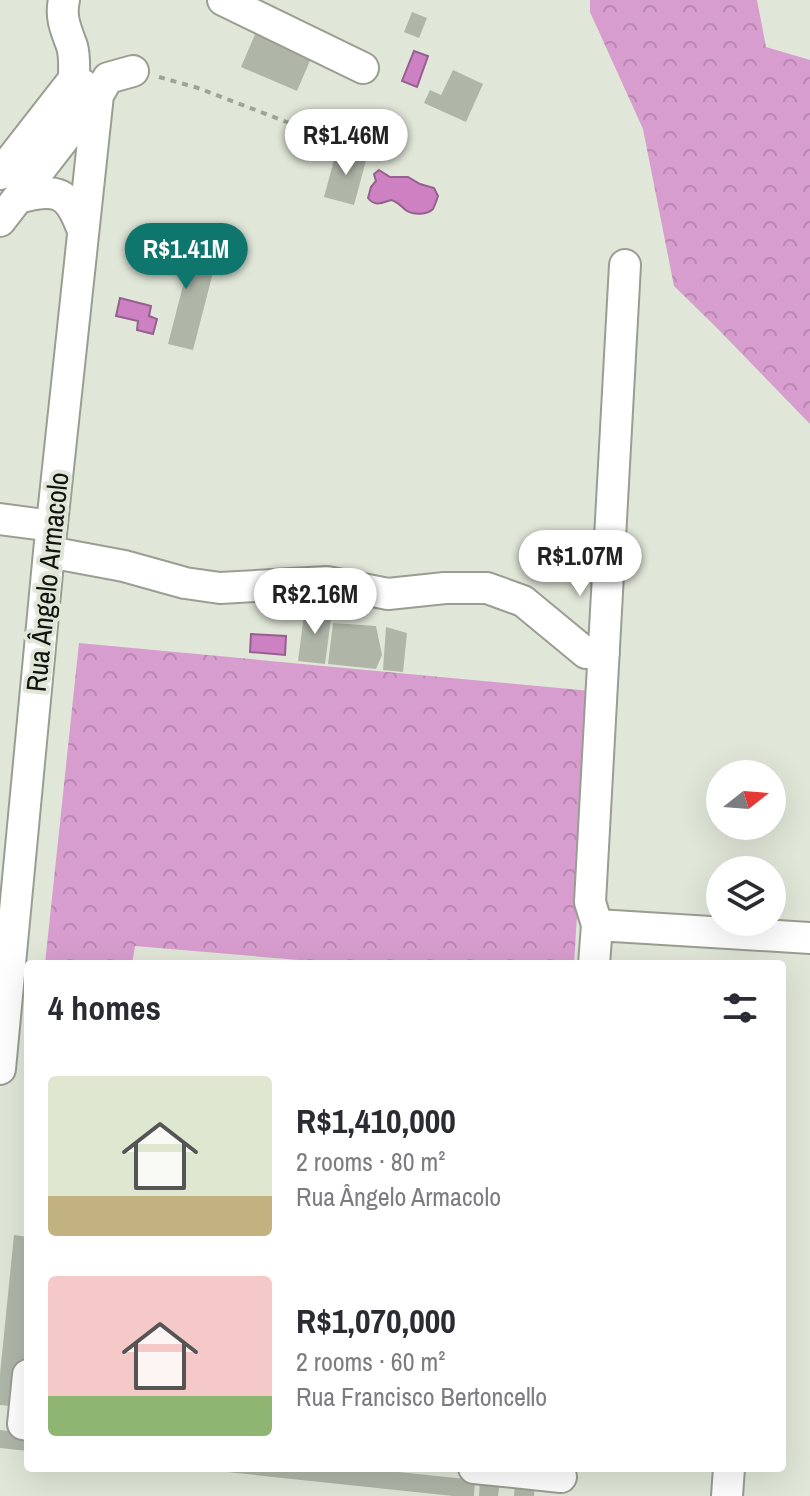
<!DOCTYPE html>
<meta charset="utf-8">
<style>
:root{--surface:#fff;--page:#f7f7f7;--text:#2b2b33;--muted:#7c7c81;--accent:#0f766e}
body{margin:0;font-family:"Archivo Narrow",sans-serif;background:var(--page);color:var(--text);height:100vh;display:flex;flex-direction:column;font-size:30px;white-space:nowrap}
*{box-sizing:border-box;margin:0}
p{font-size:26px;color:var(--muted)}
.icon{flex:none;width:44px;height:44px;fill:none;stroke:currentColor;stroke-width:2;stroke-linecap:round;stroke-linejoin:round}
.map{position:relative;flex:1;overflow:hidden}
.details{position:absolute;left:24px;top:960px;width:762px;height:512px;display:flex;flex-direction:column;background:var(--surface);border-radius:8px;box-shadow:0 8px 32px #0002}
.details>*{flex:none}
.needle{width:52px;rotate:73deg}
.tools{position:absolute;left:706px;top:760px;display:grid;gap:16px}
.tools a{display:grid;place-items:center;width:80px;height:80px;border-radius:50%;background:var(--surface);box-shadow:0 8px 32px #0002;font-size:40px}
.price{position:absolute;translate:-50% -68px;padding:0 18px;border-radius:28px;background:#fff;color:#222;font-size:26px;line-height:52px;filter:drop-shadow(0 2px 4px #0008)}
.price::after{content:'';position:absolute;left:50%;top:48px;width:24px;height:18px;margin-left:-12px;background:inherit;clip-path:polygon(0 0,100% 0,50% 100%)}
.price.on{background:var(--accent);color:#fff}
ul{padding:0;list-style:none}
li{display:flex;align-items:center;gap:24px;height:200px;padding:0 24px}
li span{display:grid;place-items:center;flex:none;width:224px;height:160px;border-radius:8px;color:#555}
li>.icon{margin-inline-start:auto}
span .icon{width:96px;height:96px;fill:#fffc;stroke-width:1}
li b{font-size:34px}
h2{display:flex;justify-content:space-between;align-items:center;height:96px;padding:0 24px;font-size:34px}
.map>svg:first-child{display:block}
</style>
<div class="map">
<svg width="810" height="1496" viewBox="0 0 810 1496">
<defs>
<pattern id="forest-crowns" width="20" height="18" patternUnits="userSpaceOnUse" patternTransform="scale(2)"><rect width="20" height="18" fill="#d79dce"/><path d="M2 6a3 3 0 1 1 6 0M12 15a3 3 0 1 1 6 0" fill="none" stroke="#b886b0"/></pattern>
</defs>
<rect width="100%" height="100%" fill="#e0e6d8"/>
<path fill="url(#forest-crowns)" d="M590,0h167l9,47 44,13v364l-95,-98 -41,-40 -31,-157 -53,-117z
M79,643l512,48 -17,273h-228l-211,-18 -3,18h-87z"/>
<path fill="#cd81c3" stroke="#95608d" stroke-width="2" d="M414,51l14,5 -11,31 -15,-6z
M379,170l11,7h18l12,7 14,4 4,8c-1,3 -4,11 -5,13 -6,6 -19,6 -26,2 -6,-4 -8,-9 -16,-11 -9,3 -16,7 -23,-2l3,-11 5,-6 -2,-7z
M120,298l31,8 -2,10 8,3 -4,15 -16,-4 1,-9 -22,-5z
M251,634l35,2 -1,19 -35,-3z"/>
<path fill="#afb6a8" d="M412,12l15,6 -8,20 -15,-6z
M256,32l56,24 -15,35 -56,-24z
M453,70l30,14 -17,38 -42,-19 6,-13 11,5z
M337,149l30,8 -13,48 -30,-8z
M150,243l66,18 -23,89 -25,-6 18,-70 -16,-5 1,-2 -25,-7z
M305,607l27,4 -7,53 -27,-3z
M333,623l43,3 6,29 -6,14 -48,-5z
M386,627l21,6 -4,39 -20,-2z
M14,1235l14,2v94l-8,76 -20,-2v-31z
M0,1430l28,3v18l-28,-3z
M209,1468h151l115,12 -1,16h-21l-245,-26z
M480,1480l20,2 -2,14h-19z
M515,1484l20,1 -1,11h-20z"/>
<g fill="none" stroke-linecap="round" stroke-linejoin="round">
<g stroke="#989e91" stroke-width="34">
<path id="minor" d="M64,0c-4,17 2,30 8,46 3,10 2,22 2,33l24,16 10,-17 25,-7
M223,0l140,68
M0,174l74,-95
M18,198c40,-11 51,-6 65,33
M0,221l97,-125
M0,519l52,7
M49,552l75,14 61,17 35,5 107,-6 61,12 57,-6h42l36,13 63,52h18
M597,925l213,13
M594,964l3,-39 -7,-23 35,-637
M0,1069l49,-517 49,-457
M28,1375l-5,49 5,1
M474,1468l87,9
M727,1496l2,-28"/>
</g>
<path stroke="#9fa398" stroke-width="4" stroke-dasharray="6 6" stroke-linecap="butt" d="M159,77l39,11 120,46"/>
<use href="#minor" stroke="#fff" stroke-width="30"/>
</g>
<g text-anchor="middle" stroke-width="8" stroke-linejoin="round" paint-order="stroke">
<g font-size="28" fill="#12140f" stroke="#e0e6d8">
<text transform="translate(47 582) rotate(-84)" y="10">Rua Ângelo Armacolo</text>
</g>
</g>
</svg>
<div class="tools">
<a><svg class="needle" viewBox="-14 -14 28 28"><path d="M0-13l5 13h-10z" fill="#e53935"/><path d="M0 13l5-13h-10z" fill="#7c7c81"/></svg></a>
<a><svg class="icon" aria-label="layers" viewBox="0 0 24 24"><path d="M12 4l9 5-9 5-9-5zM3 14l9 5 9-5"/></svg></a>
</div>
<b class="price" style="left:346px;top:177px">R$1.46M</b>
<b class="price on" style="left:186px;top:291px">R$1.41M</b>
<b class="price" style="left:580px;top:598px">R$1.07M</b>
<b class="price" style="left:315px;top:636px">R$2.16M</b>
<section class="details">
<h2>4 homes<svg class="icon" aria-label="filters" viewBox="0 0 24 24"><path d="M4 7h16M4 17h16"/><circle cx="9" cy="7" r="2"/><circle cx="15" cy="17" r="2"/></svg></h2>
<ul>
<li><span style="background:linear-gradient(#dfe7d0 75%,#c2b280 0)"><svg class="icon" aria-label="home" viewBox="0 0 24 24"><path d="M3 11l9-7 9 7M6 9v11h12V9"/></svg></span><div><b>R$1,410,000</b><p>2 rooms · 80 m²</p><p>Rua Ângelo Armacolo</p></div></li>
<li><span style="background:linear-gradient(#f6c9c9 75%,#8fb573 0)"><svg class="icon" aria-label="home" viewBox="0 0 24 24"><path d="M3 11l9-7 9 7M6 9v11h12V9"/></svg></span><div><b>R$1,070,000</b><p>2 rooms · 60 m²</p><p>Rua Francisco Bertoncello</p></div></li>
</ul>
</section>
</div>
